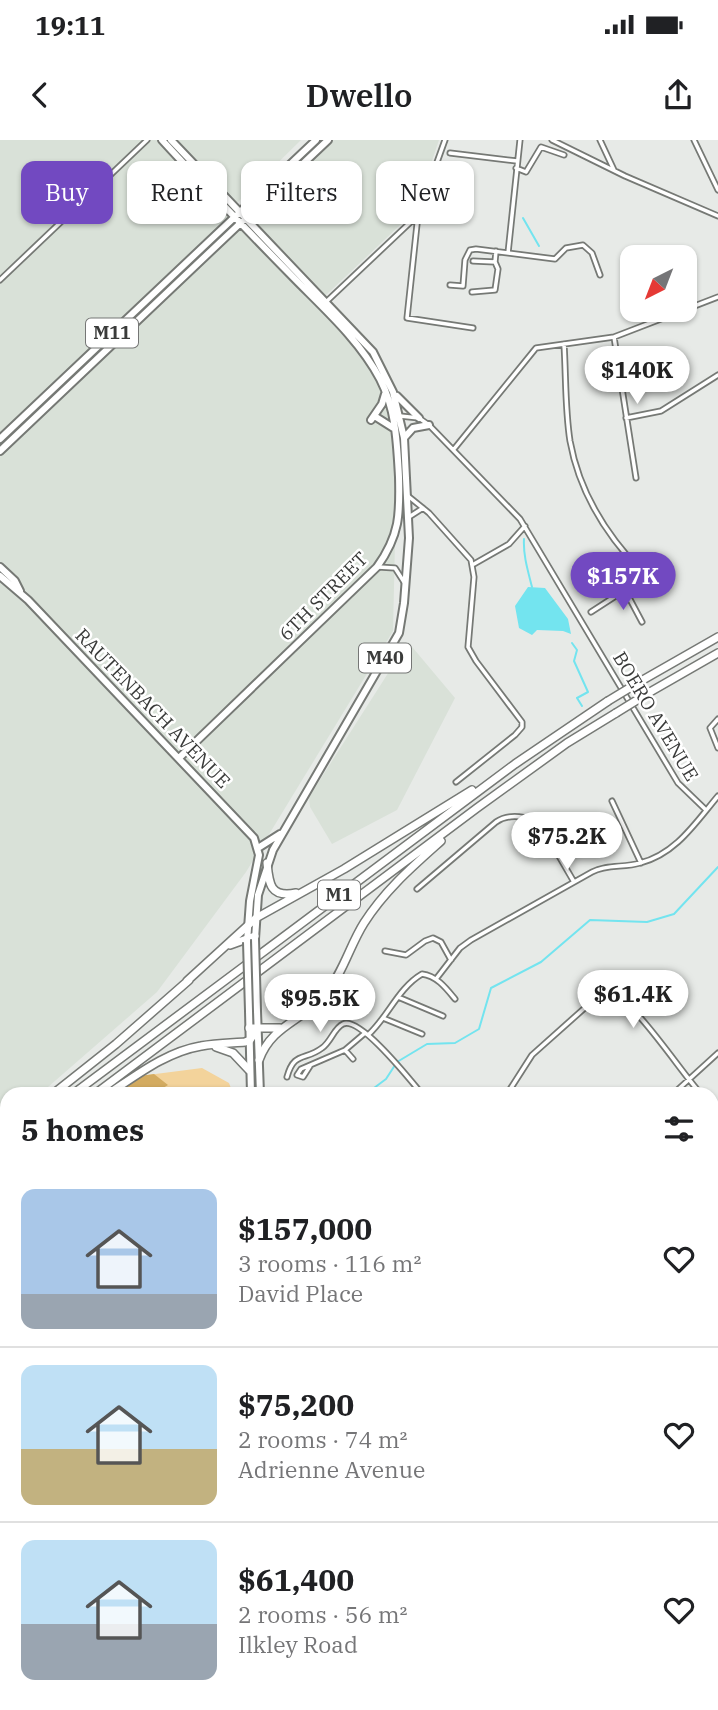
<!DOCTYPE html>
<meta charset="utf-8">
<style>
:root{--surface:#fff;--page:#f2f2f2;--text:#202124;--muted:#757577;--line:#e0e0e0;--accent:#7249c1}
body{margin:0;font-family:"IBM Plex Serif",serif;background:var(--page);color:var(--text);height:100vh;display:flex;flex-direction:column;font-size:26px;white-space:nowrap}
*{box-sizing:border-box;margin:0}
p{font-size:23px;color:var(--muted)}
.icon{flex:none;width:38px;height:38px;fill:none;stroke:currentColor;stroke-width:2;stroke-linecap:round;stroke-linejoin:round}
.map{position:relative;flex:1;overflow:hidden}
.details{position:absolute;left:0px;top:947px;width:719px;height:625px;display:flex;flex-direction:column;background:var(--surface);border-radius:21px 21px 0 0;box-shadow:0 2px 5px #0004}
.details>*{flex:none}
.hud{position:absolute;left:21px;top:21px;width:677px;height:63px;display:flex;gap:14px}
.needle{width:46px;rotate:222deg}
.buttons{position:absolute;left:620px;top:105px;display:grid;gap:14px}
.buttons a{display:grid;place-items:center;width:77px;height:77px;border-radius:14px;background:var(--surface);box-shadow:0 2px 5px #0004;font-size:35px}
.price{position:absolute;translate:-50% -60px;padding:0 16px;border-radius:24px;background:#fff;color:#222;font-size:23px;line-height:46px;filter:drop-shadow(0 2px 4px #0008)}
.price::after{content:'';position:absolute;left:50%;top:42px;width:21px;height:16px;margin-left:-10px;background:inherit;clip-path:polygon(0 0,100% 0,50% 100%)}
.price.on{background:var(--accent);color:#fff}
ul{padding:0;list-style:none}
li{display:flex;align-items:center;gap:21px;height:175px;padding:0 21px}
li+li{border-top:2px solid var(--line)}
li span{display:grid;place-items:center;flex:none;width:196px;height:140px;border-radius:14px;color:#555}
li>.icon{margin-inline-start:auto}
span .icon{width:84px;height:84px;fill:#fffc;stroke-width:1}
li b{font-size:30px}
h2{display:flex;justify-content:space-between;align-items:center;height:84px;padding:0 21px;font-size:30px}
.tag{padding:0 24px;border-radius:14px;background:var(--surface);box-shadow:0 2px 5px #0004;font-size:24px;line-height:63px}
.tag.on{background:var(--accent);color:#fff}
.status{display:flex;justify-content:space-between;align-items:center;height:49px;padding:0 35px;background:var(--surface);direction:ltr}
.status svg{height:19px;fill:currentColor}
header{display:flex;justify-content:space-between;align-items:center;height:91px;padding:0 21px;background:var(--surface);font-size:32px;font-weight:600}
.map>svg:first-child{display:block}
</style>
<div class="status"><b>19:11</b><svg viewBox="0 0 49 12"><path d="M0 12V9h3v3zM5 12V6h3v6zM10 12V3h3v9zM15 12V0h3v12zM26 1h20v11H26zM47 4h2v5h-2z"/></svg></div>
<header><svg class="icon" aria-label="back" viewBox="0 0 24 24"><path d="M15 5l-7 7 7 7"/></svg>Dwello<svg class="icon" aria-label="share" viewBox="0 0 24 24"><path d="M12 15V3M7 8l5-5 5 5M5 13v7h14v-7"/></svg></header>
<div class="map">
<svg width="718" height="1570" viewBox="0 0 718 1570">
<rect width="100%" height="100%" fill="#e7eae7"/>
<path fill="#d9e1d8" d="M0,0h301l-64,63 15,16 80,-79h107l-24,71 -89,84 46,49 26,65 -5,222 -147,241 -89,120 -117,102h-33v23l-7,6z
M408,502l47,56 -58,112 -65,34 -22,-37 -1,-10z
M7,1283v93h-7v-89z"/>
<path fill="#f3d39b" d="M202,928l27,15 4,11h-120l27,-18z
M7,1016v253l-7,2v-251z"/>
<path fill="#d3ab60" d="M154,934l14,11 -15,9h-40l27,-18z
M0,1167l7,6v56l-7,2z"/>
<path fill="#73e4ef" d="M528,447l17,1 23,31 3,15 -8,-3 -26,-1 -5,5 -13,-7 -4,-22z"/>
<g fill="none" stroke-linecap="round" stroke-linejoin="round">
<path stroke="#73e4ef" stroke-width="2" d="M523,78l16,28
M524,399c-1,16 4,32 8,48
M572,503l5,7 -3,11 14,31 -11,6 5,8
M366,954l20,-15 11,-17 30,-18 28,-1 24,-14 12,-41 50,-26 49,-42 57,2 27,-8 44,-47
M0,1271l7,-2"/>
<g stroke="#767975" stroke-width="7">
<path id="street" d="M445,0l-27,75 -11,103 66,10
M552,0l73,36 93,40
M600,0l14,30
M694,0l24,50
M450,13l67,8
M516,28l10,4 15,-25 23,8
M508,113l12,-113
M473,121l22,1
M0,140l147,-140
M450,145l13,1 2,-26 5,-10 6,-1 79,10 11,-11 17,-3 9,8 8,22
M472,152l23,-2 3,-21 -3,-7 1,-11
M326,162l91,-86
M614,197l22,141
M564,204c2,32 1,65 6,97 9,50 37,95 72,131
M400,276l19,2 10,7 91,94 158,264 28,27
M626,278l35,-7 57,-36
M454,309l82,-101 78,-11 104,-40
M408,356l21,17 42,47 3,17 -6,70 8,14 46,61v5l-7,8 -59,47
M409,377l14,-9
M474,424l35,-20 16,-18
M378,427l17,1 9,14
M625,450l17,32
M591,472l37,-24 27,-32
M718,579l-8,9 8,20
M612,661l29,62
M417,749l79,-67c13,-9 33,-6 45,3l33,57
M385,811l21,4 19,-14 8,-3 8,4 10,18
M436,839l24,-31 11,-8 121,-68c15,-8 32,-4 48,-9 36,-9 56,-41 78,-67
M398,857l45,19
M383,878l39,16
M368,895c20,-18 30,-47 54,-61 15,2 24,14 33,25
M345,910l8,9
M310,926l-7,11 -6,-2 4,-6 44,-19 20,-17
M287,937c7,-26 18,-16 35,-29 9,-6 12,-20 21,-24 17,-8 68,57 79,70
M507,954l25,-39 65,-58 11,-6c26,8 72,80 93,103
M673,954l45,-41
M712,966l6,6
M712,1131l6,-5
M712,1292l6,2
M712,1373v5
M0,1519l7,11
M27,1564l3,6
M137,1564l3,6
M502,1564l3,6
M546,1564l4,6
M689,1564l3,6
M251,1570l13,-6
M522,1570l13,-6
M597,1570l13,-6"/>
</g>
<g stroke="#767975" stroke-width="9">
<path id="secondary" d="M0,1385h7
M0,1392h7
M712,1423l6,2
M712,1434l6,1"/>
</g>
<g stroke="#767975" stroke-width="10">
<path id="primary" d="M162,0c42,46 85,90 128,134 31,32 69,65 90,105 16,31 17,63 19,98 1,37 1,58 -22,90l-198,191
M171,0l202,212 20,40 11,46 5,100 -5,65 -5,30 -126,217 -15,45 -3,44
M397,256l22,22
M376,277l19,12
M371,280l11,-16 3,-10
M404,298l9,-10 16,-3
M0,299l316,-299
M0,311l328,-311
M0,427l15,14 5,10
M0,436l28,24 226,238 5,17 -9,46 -3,41
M258,708l22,-14
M249,871l2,83
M257,871l3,83
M339,1564l2,6
M355,1564l2,6"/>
</g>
<g stroke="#767975" stroke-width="10">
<path id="highway" d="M641,541l77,-44
M650,552l68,-39
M267,723c2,21 3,35 29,30
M230,805l25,-9
M187,841l69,-63 88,-49 128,-79
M249,888h31
M216,907l17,6 16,17
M259,920c13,-36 45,-39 67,-67 17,-20 24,-48 38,-70 21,-33 49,-57 77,-82
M53,954l63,-50 73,-64
M73,954l442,-330 93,-63
M95,954l382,-286 90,-65 49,-30
M108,954c29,-19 58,-42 93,-48 14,-3 30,-3 44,-4l5,-2 8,-12
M0,991l7,-5
M0,997l7,-4
M0,1013l7,-4"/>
</g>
<use href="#street" stroke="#fff" stroke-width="3.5"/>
<use href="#secondary" stroke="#fff" stroke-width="5"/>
<use href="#primary" stroke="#fff" stroke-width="6"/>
<use href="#highway" stroke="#fff" stroke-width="7"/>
<g stroke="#767975" stroke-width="10" stroke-linecap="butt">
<path id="primary-bridge" d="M255,799l2,72
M247,802l2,69"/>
</g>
<g stroke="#767975" stroke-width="10" stroke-linecap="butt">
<path id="highway-bridge" d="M608,561l33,-20
M616,573l34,-21"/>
</g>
<use href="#primary-bridge" stroke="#fff" stroke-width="6"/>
<use href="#highway-bridge" stroke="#fff" stroke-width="7"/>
</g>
<g text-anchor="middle" stroke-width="5" stroke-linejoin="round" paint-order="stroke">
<g fill="#fff" stroke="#757675" stroke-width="2">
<rect x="86" y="178.5" width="52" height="29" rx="5"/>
<rect x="359" y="503.5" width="52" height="29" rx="5"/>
<rect x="318" y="740.5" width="42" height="29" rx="5"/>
</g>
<g font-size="18" font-weight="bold" fill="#3a3b3a">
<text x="112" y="199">M11</text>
<text x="385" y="524">M40</text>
<text x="339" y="761">M1</text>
</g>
<g font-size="19" fill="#3a3b3a" stroke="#fff">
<text transform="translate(323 456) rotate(-45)" y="7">6TH STREET</text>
<text transform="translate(153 568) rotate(46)" y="7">RAUTENBACH AVENUE</text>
<text transform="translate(656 576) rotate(59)" y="7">BOERO AVENUE</text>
</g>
</g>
</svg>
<div class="buttons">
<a><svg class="needle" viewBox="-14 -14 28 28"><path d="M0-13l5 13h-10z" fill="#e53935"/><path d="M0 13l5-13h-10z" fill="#757577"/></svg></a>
</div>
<b class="price" style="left:637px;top:266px">$140K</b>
<b class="price on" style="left:623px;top:472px">$157K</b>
<b class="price" style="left:567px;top:732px">$75.2K</b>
<b class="price" style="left:633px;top:890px">$61.4K</b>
<b class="price" style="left:320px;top:894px">$95.5K</b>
<div class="hud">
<a class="tag on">Buy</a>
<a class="tag">Rent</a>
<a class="tag">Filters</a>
<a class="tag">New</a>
</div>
<section class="details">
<h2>5 homes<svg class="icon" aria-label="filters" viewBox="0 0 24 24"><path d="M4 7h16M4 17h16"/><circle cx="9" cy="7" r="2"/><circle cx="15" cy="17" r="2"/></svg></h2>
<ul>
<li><span style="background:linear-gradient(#a9c7e8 75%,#9aa5b1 0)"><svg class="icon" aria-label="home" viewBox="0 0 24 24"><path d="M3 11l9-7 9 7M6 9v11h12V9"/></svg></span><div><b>$157,000</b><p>3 rooms · 116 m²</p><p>David Place</p></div><svg class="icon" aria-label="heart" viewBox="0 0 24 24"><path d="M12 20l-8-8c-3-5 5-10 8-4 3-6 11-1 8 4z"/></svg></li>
<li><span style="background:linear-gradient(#bfe0f5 60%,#c2b280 0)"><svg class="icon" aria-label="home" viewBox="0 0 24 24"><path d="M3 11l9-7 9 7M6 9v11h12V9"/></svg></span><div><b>$75,200</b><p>2 rooms · 74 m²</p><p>Adrienne Avenue</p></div><svg class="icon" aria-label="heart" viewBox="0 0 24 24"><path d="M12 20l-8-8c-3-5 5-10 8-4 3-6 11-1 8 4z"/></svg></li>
<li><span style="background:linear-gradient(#bfe0f5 60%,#9aa5b1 0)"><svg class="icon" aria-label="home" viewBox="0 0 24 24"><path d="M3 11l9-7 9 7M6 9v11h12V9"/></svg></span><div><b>$61,400</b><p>2 rooms · 56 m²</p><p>Ilkley Road</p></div><svg class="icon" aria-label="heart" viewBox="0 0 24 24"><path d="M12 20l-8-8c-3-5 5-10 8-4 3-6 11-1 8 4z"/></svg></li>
</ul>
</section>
</div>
